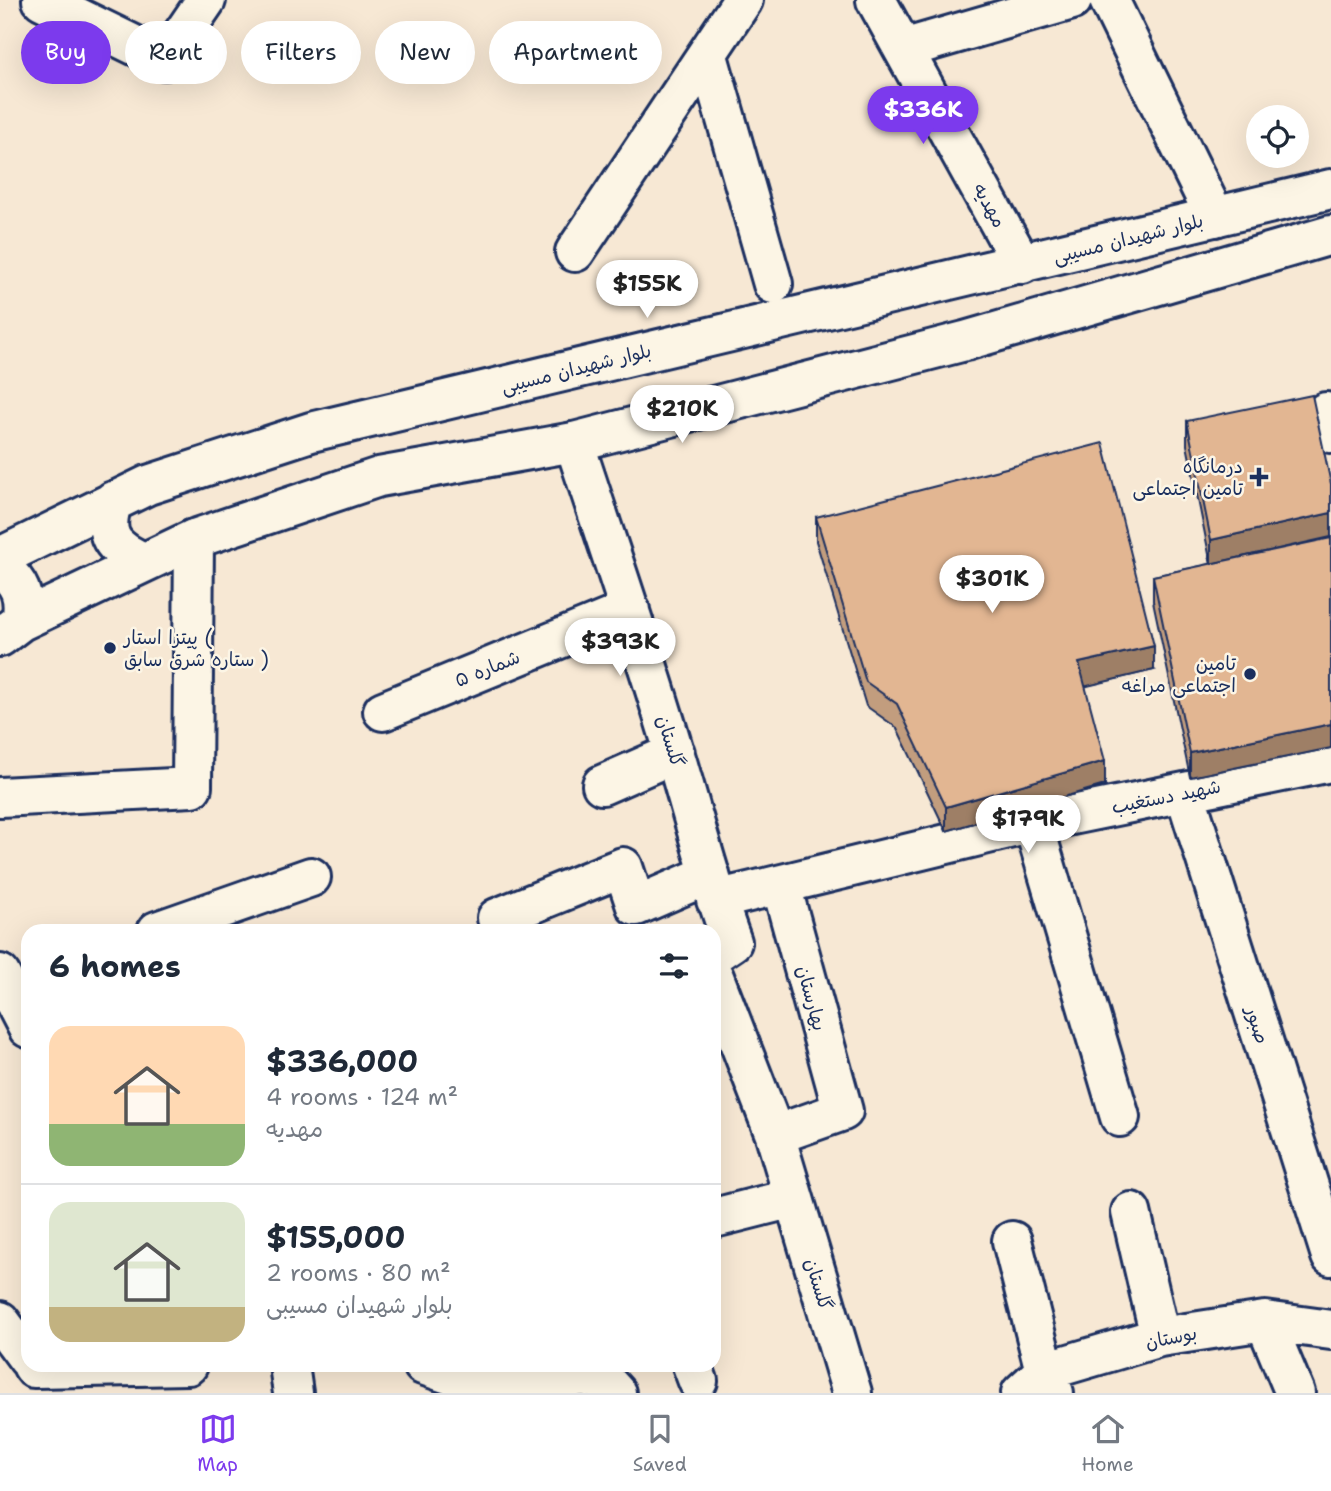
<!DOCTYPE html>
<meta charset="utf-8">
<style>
:root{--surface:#fff;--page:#f2f2f3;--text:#1f2937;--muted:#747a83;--line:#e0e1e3;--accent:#7c3aed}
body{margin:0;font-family:"Shantell Sans","Playpen Sans Arabic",sans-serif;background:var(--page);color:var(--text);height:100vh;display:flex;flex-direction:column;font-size:26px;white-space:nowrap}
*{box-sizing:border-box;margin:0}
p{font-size:23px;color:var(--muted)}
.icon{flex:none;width:38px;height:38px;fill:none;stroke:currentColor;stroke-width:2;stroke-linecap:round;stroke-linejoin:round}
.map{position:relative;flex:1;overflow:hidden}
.drawer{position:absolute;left:21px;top:924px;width:700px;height:448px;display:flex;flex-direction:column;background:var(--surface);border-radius:21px;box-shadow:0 7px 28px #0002}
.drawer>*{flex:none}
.top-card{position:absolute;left:21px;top:21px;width:700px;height:63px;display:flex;gap:14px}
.fabs{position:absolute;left:1246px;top:105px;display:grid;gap:14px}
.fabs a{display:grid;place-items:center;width:63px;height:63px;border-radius:50%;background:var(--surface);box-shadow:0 7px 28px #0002;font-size:35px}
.price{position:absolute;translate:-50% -60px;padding:0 16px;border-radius:24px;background:#fff;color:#222;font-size:23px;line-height:46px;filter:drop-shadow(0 2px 4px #0008)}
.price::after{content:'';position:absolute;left:50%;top:42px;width:21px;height:16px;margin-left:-10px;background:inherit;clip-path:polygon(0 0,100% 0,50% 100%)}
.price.selected{background:var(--accent);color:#fff}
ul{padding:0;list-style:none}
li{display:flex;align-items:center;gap:21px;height:175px;padding:0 28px}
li+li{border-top:2px solid var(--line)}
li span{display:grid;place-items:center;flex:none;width:196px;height:140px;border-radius:21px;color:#555}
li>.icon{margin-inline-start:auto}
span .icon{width:84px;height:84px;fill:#fffc;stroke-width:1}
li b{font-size:30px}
h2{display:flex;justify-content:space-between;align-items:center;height:84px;padding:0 28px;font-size:30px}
.pill{padding:0 24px;border-radius:32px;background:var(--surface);box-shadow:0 7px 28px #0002;font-size:24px;line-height:63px}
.pill.selected{background:var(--accent);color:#fff}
.dock{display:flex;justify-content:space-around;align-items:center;height:98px;border-top:2px solid var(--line);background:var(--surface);font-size:19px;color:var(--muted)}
.dock a{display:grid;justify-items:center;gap:4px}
.dock .selected{color:var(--accent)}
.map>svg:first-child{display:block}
</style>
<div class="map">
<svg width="1331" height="1393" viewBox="0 0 1331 1393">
<rect width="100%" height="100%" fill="#f7e8d4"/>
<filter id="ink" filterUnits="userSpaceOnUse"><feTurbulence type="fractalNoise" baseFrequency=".0143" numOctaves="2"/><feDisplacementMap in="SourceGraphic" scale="14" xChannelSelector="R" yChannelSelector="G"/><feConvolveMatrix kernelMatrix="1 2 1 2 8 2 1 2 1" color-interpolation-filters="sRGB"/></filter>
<g filter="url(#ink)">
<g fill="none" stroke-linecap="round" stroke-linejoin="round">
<g stroke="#1b2f5e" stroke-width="44">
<path id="minor" d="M42,0l123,60 41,-60
M876,0l146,264
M1109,0l106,217
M903,49l169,-49
M708,56l65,228
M575,252l168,-252
M1326,412l5,21
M574,442c34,104 70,208 101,313 19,62 34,126 57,187l-18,12
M383,711l247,-101
M602,785l73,-32
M1185,793l146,463
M0,797l192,-10 2,-248
M1033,823l87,294
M716,900l317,-77 298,-61
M497,918l126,-51 13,39 74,-32
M157,931l154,-54
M0,974l28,54
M714,977l61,158 77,258
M775,1135l68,-24 -62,-226
M1131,1212l29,125
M714,1218l79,-20
M1012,1241l33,130 9,22
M0,1321l28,38
M1265,1321l30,72
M32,1365l2,3 154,-3
M289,1365l4,28
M423,1365l63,22 98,-11 22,6 10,11
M692,1365l6,16
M1021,1393l24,-22 115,-34 105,-16 66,9"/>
</g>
<g stroke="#1b2f5e" stroke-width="44">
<path id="major" d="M113,501c-12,34 -1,47 30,61
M0,557l148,-72 163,-53 1020,-243
M0,568c20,13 26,30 21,53
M0,637l21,-16 173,-82 185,-62 195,-35 391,-101 366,-106"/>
</g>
<use href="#minor" stroke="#fcf5e5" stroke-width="38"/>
<use href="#major" stroke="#fcf5e5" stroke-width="38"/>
</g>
<path fill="#c29d7e" stroke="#1b2f5e" stroke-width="2" d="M1187,421l144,63v53l-75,17 75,-16v210l-141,29 -37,-176v-25l58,-12 -24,-119z
M816,517l338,153 -69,16 20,99 -159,46 -49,-103 -31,-22 -50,-165z"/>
<path fill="#9e7f66" stroke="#1b2f5e" stroke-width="2" d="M1331,513v24l-120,27v-24z
M1154,646v24l-75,18v-25z
M1331,724v24l-141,29v-24z
M1105,761v24l-159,46v-24z"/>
<path fill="#e2b692" stroke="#1b2f5e" stroke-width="2" d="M1312,395l19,89v29l-120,27 -24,-119z
M1103,443l51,203 -75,17 26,98 -159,46 -49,-103 -31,-22 -50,-165z
M1331,538v186l-141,29 -37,-177z"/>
</g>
<g fill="#1b2f5e" stroke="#fcf5e5" stroke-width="2.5">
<path d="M1255.5 466.5h7v7h7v7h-7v7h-7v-7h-7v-7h7z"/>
<circle cx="110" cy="648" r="7"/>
<circle cx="1250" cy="674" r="7"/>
</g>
<g text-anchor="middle" stroke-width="5" stroke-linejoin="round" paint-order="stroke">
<g font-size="19" fill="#1b2f5e" stroke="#fcf5e5">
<text transform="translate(990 205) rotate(61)" y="7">مهدیه</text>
<text transform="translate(1128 238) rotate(-14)" y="7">بلوار شهیدان مسیبی</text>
<text transform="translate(576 368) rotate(-14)" y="7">بلوار شهیدان مسیبی</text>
<text transform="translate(487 668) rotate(-22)" y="7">شماره ۵</text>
<text transform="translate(671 741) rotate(73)" y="7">گلستان</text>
<text transform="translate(1166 796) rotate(-11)" y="7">شهید دستغیب</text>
<text transform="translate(812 998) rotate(75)" y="7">بهارستان</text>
<text transform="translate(1258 1025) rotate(73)" y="7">صبور</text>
<text transform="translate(819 1284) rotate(73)" y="7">گلستان</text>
<text transform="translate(1171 1337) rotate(-11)" y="7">بوستان</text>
</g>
<g font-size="19" fill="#1b2f5e" stroke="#fcf5e5" text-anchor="end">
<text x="1243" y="473">درمانگاه<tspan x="1243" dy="22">تامین اجتماعی</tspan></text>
<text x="124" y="644" text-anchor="start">پیتزا استار (<tspan x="124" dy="22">ستاره شرق سابق )</tspan></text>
<text x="1236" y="670">تامین<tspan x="1236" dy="22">اجتماعی مراغه</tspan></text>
</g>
</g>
</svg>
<div class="fabs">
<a><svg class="icon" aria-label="locate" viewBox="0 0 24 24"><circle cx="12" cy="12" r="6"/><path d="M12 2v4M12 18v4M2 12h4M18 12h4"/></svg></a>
</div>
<b class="price selected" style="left:923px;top:146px">$336K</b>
<b class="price" style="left:647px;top:320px">$155K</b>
<b class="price" style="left:682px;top:445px">$210K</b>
<b class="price" style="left:992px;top:615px">$301K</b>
<b class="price" style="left:620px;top:678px">$393K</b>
<b class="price" style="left:1028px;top:855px">$179K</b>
<div class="top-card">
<a class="pill selected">Buy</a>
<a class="pill">Rent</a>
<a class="pill">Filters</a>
<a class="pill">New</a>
<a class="pill">Apartment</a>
</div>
<section class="drawer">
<h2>6 homes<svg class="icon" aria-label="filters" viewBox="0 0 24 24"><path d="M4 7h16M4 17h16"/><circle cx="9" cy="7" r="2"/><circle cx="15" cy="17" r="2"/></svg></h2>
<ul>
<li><span style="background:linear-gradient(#ffd9b3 70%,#8fb573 0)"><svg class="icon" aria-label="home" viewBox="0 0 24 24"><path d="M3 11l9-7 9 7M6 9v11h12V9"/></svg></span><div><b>$336,000</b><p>4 rooms · 124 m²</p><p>مهدیه</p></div></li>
<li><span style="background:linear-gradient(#dfe7d0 75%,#c2b280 0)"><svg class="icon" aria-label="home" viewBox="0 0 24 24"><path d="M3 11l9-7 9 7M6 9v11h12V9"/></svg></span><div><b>$155,000</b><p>2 rooms · 80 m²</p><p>بلوار شهیدان مسیبی</p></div></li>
</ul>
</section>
</div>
<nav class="dock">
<a class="selected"><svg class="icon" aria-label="map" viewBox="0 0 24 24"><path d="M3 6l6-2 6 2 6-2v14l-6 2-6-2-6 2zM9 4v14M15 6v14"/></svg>Map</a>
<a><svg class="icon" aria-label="saved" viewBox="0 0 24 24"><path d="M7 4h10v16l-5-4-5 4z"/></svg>Saved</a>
<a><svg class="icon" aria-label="home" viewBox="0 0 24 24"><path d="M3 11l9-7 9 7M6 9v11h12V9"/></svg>Home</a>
</nav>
